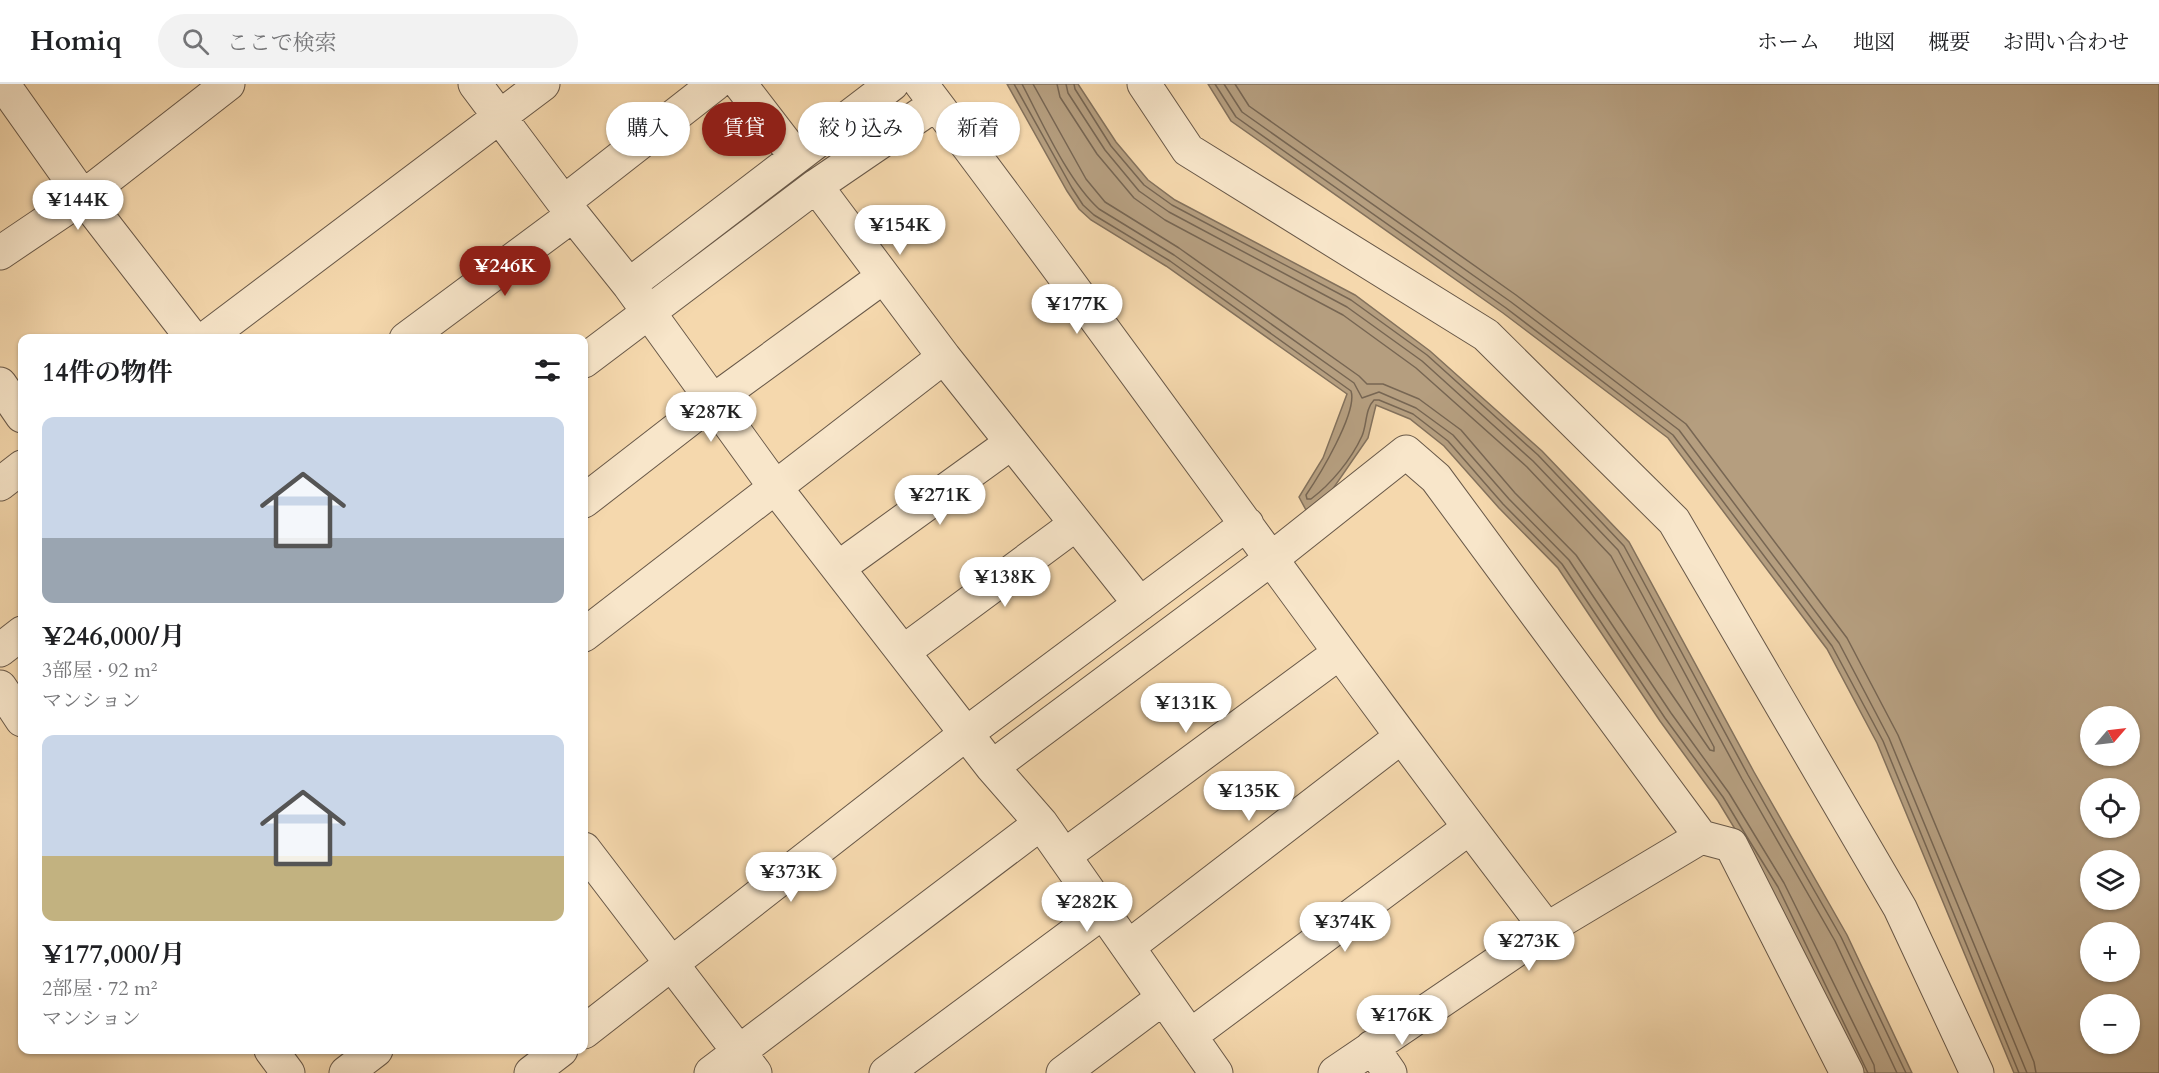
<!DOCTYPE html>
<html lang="ja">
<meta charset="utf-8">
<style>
:root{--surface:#fff;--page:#f2f2f2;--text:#202124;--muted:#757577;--line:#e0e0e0;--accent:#8f2418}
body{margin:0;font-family:Cardo,"Noto Serif JP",serif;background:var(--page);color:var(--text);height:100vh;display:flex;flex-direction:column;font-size:22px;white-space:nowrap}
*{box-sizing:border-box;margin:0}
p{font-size:20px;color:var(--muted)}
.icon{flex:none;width:33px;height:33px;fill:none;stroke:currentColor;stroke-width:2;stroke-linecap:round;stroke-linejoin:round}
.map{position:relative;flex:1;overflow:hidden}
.panel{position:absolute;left:18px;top:250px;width:570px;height:720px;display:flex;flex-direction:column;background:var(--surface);border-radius:12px;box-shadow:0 2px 4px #0004}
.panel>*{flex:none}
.guide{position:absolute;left:606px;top:18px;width:570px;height:54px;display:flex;gap:12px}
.needle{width:39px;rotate:62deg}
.fabs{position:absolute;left:2080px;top:622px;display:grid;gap:12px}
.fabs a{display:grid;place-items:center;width:60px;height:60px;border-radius:50%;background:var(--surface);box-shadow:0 2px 4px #0004;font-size:30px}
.price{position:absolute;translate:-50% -51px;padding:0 14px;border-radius:21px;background:#fff;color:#222;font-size:20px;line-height:39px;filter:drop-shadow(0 2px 3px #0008)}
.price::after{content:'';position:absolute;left:50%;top:36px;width:18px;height:14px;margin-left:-9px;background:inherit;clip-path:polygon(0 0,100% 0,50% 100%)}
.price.selected{background:var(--accent);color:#fff}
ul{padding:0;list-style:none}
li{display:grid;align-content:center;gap:12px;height:318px;padding:0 24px}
li span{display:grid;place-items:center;height:186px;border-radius:12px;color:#555}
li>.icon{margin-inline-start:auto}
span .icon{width:108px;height:108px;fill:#fffc;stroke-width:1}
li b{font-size:26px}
h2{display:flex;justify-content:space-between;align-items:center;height:72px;padding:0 24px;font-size:26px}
.chip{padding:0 21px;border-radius:27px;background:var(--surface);box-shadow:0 2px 4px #0004;font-size:21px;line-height:54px}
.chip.selected{background:var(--accent);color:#fff}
header{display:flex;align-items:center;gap:36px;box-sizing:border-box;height:84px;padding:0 30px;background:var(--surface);border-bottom:2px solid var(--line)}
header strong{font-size:28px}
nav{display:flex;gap:33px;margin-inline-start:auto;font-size:21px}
.search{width:420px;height:54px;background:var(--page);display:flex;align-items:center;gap:15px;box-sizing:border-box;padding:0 21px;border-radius:33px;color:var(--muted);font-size:22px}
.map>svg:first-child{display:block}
</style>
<header>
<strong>Homiq</strong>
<div class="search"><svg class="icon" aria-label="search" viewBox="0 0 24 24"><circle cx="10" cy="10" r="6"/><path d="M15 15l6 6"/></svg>ここで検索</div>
<nav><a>ホーム</a><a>地図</a><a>概要</a><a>お問い合わせ</a></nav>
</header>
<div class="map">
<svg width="2159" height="989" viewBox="0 0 2159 989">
<rect width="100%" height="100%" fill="#f5d8ad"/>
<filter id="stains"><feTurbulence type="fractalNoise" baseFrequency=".00333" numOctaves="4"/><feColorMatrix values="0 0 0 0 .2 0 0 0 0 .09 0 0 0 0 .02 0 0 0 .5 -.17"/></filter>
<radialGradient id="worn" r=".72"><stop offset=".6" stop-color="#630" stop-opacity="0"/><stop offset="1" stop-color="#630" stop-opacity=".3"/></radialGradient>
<path fill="#b59e7f" stroke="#83715c" stroke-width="1.5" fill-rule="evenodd" d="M1007,0h71l38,58 32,38 27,20 180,95 75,56 112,100 87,91 125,230 93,163 65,138h-49l-91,-183 -54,-89 -58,-80 -102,-153 -59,-60 -55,-62 -34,-27 -34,-14 -8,33 -38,55 -24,17 -7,-13 24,-39 24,-64 -181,-128 -75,-46 -12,-11 -12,-18z
M1208,0h951v989h-145l-137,-330 -50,-94 -159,-211 -165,-125 -272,-192zM2091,633h39v39h-39zM2091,705h39v39h-39zM2091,777h39v39h-39zM2091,849h39v39h-39zM2091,921h39v39h-39z"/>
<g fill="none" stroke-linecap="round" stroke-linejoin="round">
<path stroke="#776653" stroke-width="1.5" d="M1014,0l58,104 11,17 11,10 76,46 181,130c7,21 -32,85 -45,104l1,4h4c20,-15 40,-39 51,-63 5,-11 3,-27 12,-36h5l34,14 35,27 55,63 59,60 103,154 58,79 24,40
M1022,0c20,38 46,97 77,125l75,46 180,128 8,15 17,-6 37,16 37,27 56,64 60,61 102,153 58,80 55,90 90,182 1,8
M1033,0l53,95 19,23 74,46 180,128 8,8h16l36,15 42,31 54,63 61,62 134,195 4,1v-4l-103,-191 -84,-89 -111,-99 -73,-53 -178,-95 -31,-22 -37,-44 -37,-57 -3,-13
M1066,0l2,9 37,57 34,41 30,21 178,95 75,54 111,100 85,89 124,229 93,162 62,132
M1074,0l1,5 36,57 33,39 28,20 179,95 76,55 111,100 86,91 124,229 93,162 65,136
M1215,0l21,33 270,191 167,127 159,211 51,95 136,332
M1224,0l18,28 269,190 168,128 160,213 50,95 138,335
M1235,0l14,22 267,189 170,129 161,214 51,97 136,327 2,11
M1747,753l31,50 90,186"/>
<g stroke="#685848" stroke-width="35">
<path id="street" d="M475,0l98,131 56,70 146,202 217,280 49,56 175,250
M740,0l56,73
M921,0c212,279 412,567 626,845
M1144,0l44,66 298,185 188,186 226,387 77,165
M8,7l75,106 110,142
M816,102l128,171
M564,118l151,-118
M0,169l83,-56 145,-113
M629,201l263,-201
M205,255l338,-255
M406,255l167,-124
M584,277l232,-175 120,-82
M0,300l22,32
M0,400l22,-17
M584,417l129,-100 170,-124
M838,484l173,-125
M584,551l360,-278 196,247
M0,566l22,-17
M903,568l173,-128
M0,603l22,33
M992,683l279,-208 135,-107 30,26 265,359 30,8 116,228
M584,765l171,224
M1064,772l275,-203
M1128,863l273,-210
M584,948l383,-299 280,-209
M1190,952l279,-208
M1372,963l18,26
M271,966l17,23
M346,989l30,-23
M531,989l30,-23
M711,989l330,-250
M886,989l217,-161
M1063,989l100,-75
M1335,989l212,-144 154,-92"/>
</g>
<use href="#street" stroke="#f8e6ca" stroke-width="33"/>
</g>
<rect width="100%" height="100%" filter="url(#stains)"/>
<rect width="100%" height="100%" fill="url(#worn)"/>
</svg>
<div class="fabs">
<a><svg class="needle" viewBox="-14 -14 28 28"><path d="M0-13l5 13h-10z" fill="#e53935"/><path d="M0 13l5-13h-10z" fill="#757577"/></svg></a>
<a><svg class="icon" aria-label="locate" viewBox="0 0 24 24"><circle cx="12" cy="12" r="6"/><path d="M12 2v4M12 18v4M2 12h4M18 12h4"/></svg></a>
<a><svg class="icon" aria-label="layers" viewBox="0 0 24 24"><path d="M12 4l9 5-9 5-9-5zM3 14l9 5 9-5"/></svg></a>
<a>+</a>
<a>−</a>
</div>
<b class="price" style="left:78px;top:147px">¥144K</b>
<b class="price" style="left:900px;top:172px">¥154K</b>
<b class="price selected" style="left:505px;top:213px">¥246K</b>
<b class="price" style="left:1077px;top:251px">¥177K</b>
<b class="price" style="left:711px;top:359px">¥287K</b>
<b class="price" style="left:940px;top:442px">¥271K</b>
<b class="price" style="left:1005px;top:524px">¥138K</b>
<b class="price" style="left:1186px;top:650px">¥131K</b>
<b class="price" style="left:1249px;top:738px">¥135K</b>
<b class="price" style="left:791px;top:819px">¥373K</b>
<b class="price" style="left:1087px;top:849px">¥282K</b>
<b class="price" style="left:1345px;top:869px">¥374K</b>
<b class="price" style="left:1529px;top:888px">¥273K</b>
<b class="price" style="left:1402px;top:962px">¥176K</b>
<div class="guide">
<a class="chip">購入</a>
<a class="chip selected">賃貸</a>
<a class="chip">絞り込み</a>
<a class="chip">新着</a>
</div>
<section class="panel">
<h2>14件の物件<svg class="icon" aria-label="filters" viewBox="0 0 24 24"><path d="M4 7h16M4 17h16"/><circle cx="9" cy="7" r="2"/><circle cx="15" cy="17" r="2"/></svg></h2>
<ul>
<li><span style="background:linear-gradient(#c9d6e8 65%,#9aa5b1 0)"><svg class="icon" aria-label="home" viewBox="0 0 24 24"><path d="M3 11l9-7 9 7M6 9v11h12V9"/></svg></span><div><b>¥246,000/月</b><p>3部屋 · 92 m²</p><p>マンション</p></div></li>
<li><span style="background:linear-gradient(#c9d6e8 65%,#c2b280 0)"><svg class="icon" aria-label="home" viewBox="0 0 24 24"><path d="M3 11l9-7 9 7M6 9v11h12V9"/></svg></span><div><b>¥177,000/月</b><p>2部屋 · 72 m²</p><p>マンション</p></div></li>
</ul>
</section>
</div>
